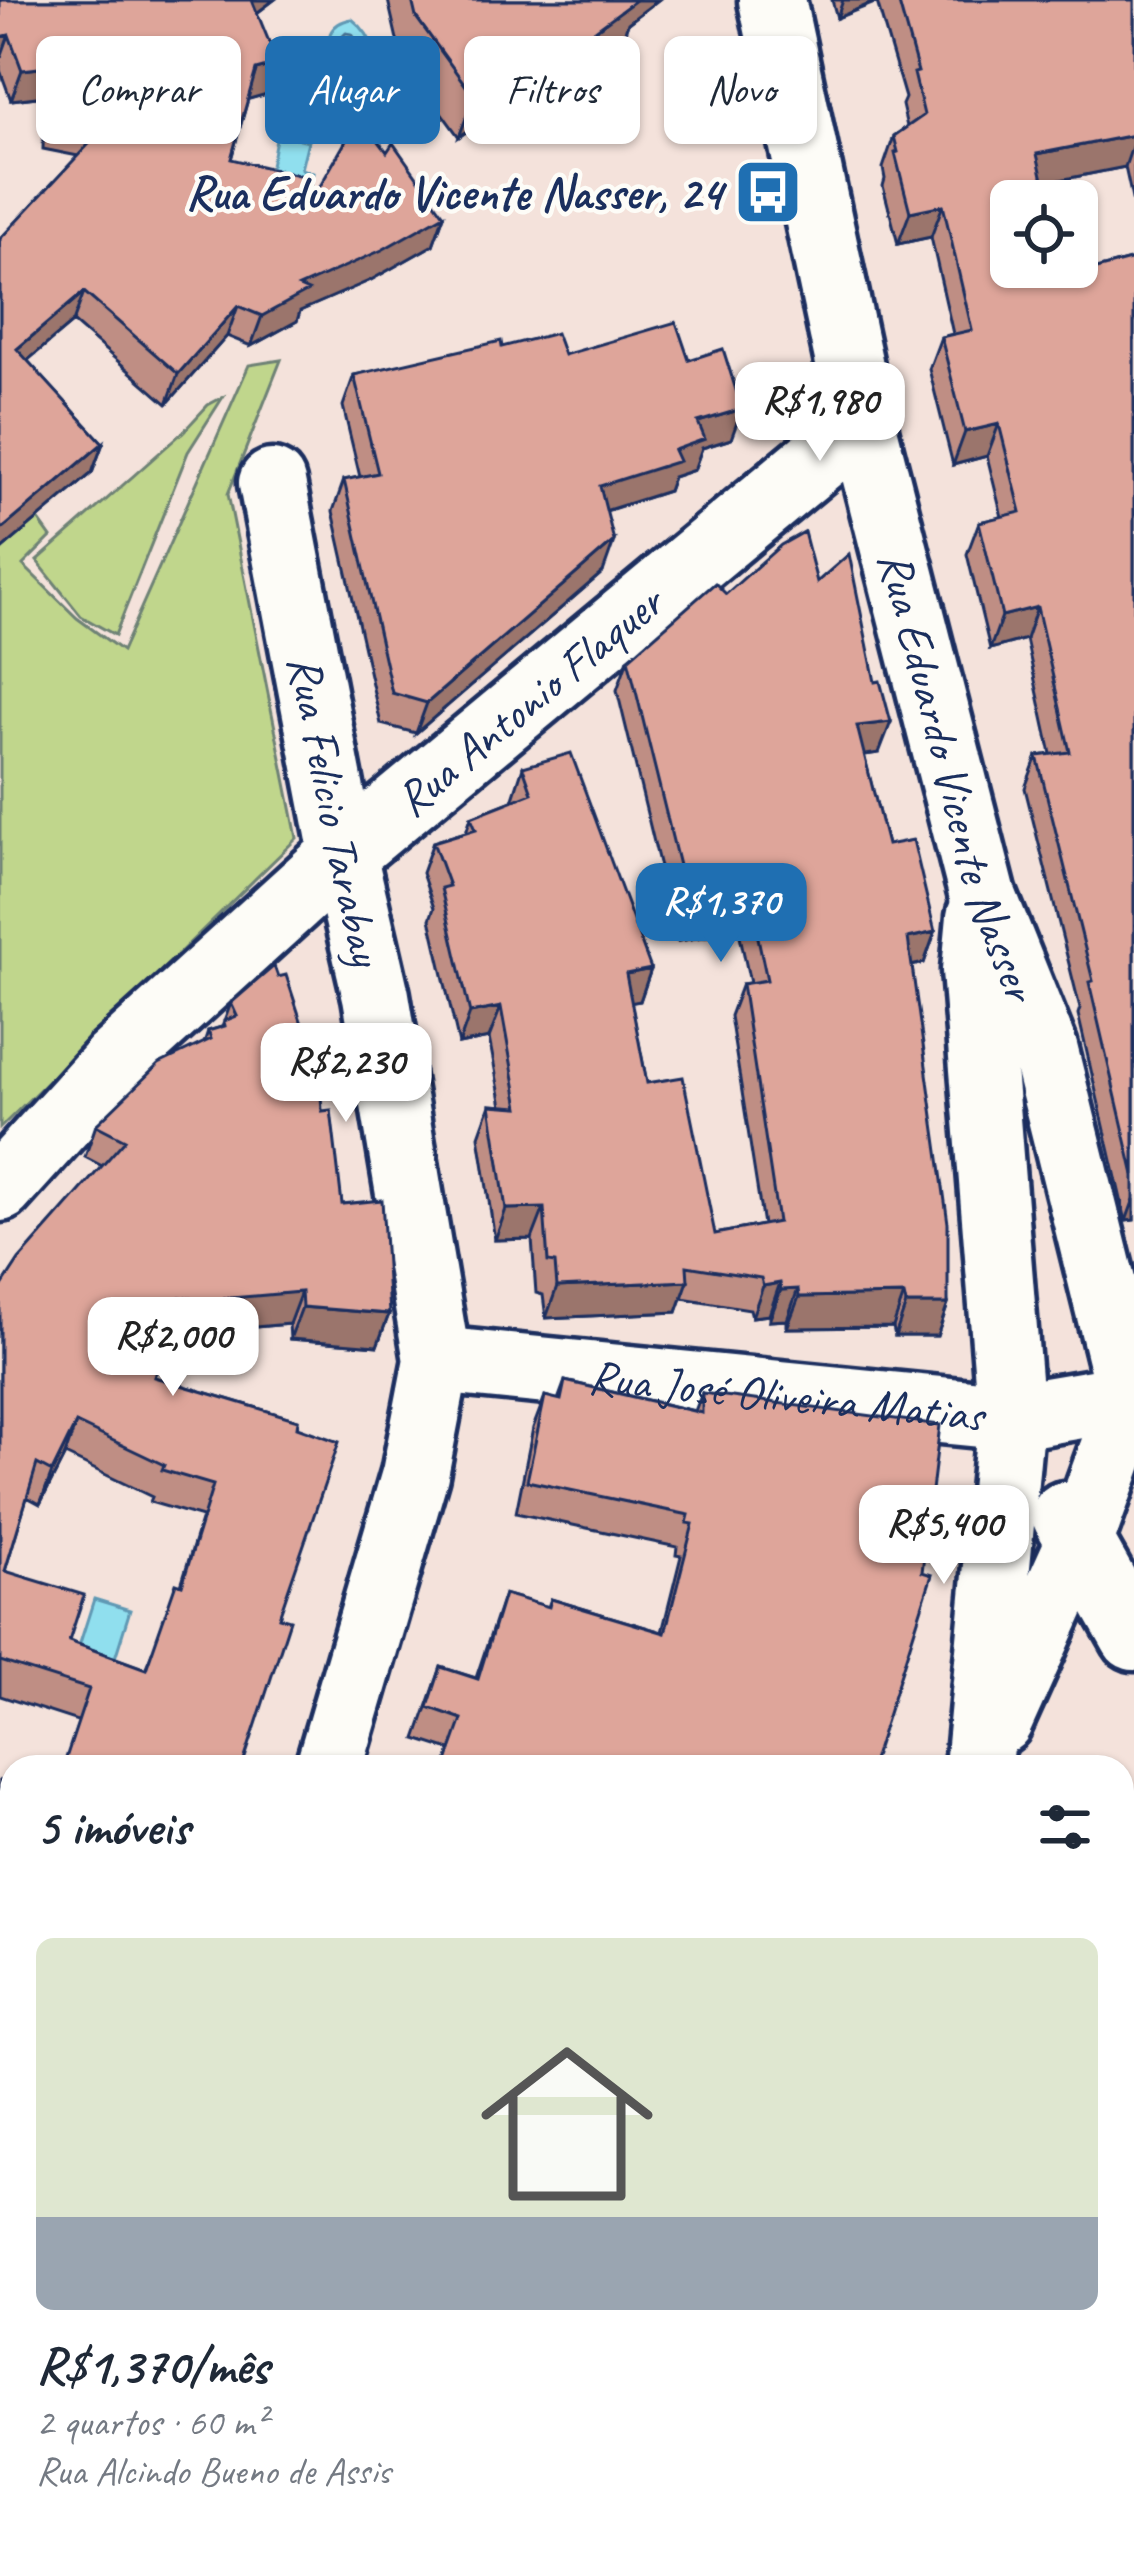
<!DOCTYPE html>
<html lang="pt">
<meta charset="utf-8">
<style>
:root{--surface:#fff;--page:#f6f6f7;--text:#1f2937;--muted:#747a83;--accent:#1f6fb2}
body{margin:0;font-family:Caveat,sans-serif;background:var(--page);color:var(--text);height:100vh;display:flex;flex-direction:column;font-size:45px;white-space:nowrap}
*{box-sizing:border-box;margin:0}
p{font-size:39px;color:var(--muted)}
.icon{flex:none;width:66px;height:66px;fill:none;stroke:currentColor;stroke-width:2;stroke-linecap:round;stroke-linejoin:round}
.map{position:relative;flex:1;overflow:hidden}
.side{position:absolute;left:0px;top:1755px;width:1134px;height:807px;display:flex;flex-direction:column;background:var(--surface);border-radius:36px 36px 0 0;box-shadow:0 3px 9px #0004}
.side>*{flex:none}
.banner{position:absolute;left:36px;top:36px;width:1062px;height:108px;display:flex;gap:24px}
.fabs{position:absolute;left:990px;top:180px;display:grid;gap:24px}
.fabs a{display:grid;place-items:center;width:108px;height:108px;border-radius:18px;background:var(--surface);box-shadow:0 3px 9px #0004;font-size:60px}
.price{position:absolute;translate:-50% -102px;padding:0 27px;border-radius:24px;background:#fff;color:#222;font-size:39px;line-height:78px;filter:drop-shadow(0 3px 6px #0008)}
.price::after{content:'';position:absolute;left:50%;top:72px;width:36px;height:27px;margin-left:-18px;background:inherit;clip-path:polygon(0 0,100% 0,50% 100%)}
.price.current{background:var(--accent);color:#fff}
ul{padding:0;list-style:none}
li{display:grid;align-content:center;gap:24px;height:636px;padding:0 36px}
li span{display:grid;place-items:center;height:372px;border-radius:18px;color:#555}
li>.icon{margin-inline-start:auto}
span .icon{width:216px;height:216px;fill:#fffc;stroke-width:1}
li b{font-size:51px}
h2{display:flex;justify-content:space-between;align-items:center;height:144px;padding:0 36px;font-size:51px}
.pill{padding:0 42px;border-radius:18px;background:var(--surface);box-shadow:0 3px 9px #0004;font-size:42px;line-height:108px}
.pill.current{background:var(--accent);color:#fff}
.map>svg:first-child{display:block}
</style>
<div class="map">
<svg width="1134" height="2560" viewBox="0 0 1134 2560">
<rect width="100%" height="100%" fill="#f4e2db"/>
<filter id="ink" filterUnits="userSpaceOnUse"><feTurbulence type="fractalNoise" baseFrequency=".00833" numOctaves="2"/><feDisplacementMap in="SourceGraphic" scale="24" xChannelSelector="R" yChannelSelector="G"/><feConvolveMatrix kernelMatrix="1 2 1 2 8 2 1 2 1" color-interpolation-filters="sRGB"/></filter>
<g filter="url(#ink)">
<path fill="#c0d68c" stroke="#6e8275" stroke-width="3" d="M281,360l-53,134 69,344 -297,290v-588l38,-21 13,18 -28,28 54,53 45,33 127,-286z
M223,397l-35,55 -73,183 -34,-19 -44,-55 146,-129 25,-27z"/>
<path fill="#90dfee" stroke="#6199b4" stroke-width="3" d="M352,19c24,18 29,47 24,75l-14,9c-27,-14 -56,-77 -10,-84z
M277,133l31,8 -7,28 12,4 -5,23 -41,-9z
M94,1599l36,11 -21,67 -36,-12z"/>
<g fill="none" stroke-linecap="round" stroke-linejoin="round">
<path stroke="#4a7598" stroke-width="3" d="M346,33l6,1c10,14 21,38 10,52 -18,-7 -22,-30 -21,-48z"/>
<g stroke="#1b2f5e" stroke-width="75">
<g id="minor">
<path id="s1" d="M772,0l90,423 121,473 61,152 90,363"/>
<path id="s2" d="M272,483l71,371 33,142 61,364 -22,114 -86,293"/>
<path id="s3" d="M0,1188l114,-126 229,-208 519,-431"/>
<path id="s4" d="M437,1360l574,57 123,-21"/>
<path d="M1065,1515l69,122"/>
<path d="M999,1721l81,-180 52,-144"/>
<path d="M978,1767l33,-350 -36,-447 5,-53"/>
<path d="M0,2264l12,23"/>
<path d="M334,2550l35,10"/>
<path d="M94,2560l3,-10"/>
<path d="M723,2560l4,-10"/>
</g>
</g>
<use href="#minor" stroke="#fdfcf7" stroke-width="66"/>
</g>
<path fill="#bf8e84" stroke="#1b2f5e" stroke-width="3" fill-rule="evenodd" d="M0,0h274l-17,13 10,81 -19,5 -17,60 84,36 72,-43 57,63 -11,30 -62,35 -71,31 -3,10 -46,25 -24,-10 -60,68 -94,-82 -46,38 76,83 -11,30 -92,78v-312l78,-83 -35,-7 2,-53 -34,4 -11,-30z
M388,0h270l-30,23 -6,17 -68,50 -7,-8 -59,42 -4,-5 -25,18 -58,-80z
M832,0h302v208l-9,-41 -81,16 22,94 68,-18v961l-8,1 -48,-207 2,-6 -55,-220 12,-32 14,-2 -25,-115 -36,10 -23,-95 12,-32 23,-5 -15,-61 -34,9 -24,-96 12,-32 12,-3 -22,-97 -33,7 -15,-58 2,-7 -2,-11 11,-32 13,-9 -5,-22 3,-7 -28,-96 -40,16z
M502,347l62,8 125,5 42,79 -29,9 -8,22 -21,7 -5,14 -62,20 -3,61 -187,161 -35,-9 -48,-213 11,-31 16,-3 -17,-71 11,-31z
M817,582l62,171 -15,2 23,90 48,87 -11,31 -12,3 36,338 -11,32h-42l-2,-9 -106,1v-8l-18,1v-6l-17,2 -2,-8 -68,-11 -5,14 -131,6 -3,-23 -7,-2 -4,-54 -37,1 -16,-104 11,-31 12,1 -13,-68 -30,6 -29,-125 4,-11 -12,-35 11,-31 33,-10 5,-15 41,-16 11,-34 128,202 -11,32 -9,1 16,81 68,151 48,-9 -33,-209 12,-32 8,-1 -11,-52 -61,10 -61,-251 11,-31 98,-65z
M231,1003l91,108 20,93 47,110 -12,32 -87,-7 -1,-15 -92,8 -27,-3 -16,48 144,43 -19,197 -202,104 -77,-25v-407l102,-123 -17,-9 11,-32 108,-82 4,-12 14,-4zM65,1455l87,42 -2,5 52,15 -21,68 -36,84 -76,-28 -64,-70 22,-74 13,7z
M565,1381l130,30 7,-18 220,179 -472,178 -34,-11 25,-72 35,11 28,-84 44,13 3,-8 111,33 19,-76 -5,-1 1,-8 -161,-34 17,-85 12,-32 13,4z
M0,1781l12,5v390l-12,-23z
M496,2550h154l-4,10h-117z"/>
<path fill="#9b746c" stroke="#1b2f5e" stroke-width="3" d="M249,0h25l-35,26z
M628,0h30l-30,23 -6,17 -68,50 14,-40z
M843,0h35l-41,18z
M9,35l-9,25v-23z
M562,42l-15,40 -59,42 15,-40z
M278,64l-11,30 -21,6 10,-30z
M56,66l-11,30 -34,4 11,-30z
M499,79l-15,40 -25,18 15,-40z
M1134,135v6l-9,26 -100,20 12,-33z
M943,205l-12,32 -33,7 12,-32z
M444,215l-11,30 -62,35 -71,31 -3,10 -46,25 11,-30 37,-29z
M84,292l-11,30 -67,57 11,-30z
M238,306l-11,30 -60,68 11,-30z
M742,409l-11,30 -29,9 -8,22 -21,7 -5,14 -79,25 11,-30 74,-36 24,-28z
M999,424l-12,32 -34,9 12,-33z
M103,443l-11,30 -92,78v-20l3,-3z
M614,541l-11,31 -187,161 11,-30z
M1037,607l-11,32 -36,10 12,-33z
M891,722l-12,31 -33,5 11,-32z
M750,900l-11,31 -61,10 12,-31z
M935,932l-11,31 -27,6 11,-31z
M651,969l-11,32 -26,5 12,-32z
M501,1007l-12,31 -30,6 11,-31z
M1134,1199v21l-8,1z
M544,1208l-12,31 -37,1 11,-31z
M688,1281l-11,31 -131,6 11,-31z
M780,1283l-11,32 -17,2 11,-31z
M798,1289l-11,31 -18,1 12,-31z
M301,1292l-12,32 -92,8 -28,-3 11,-32z
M904,1295l-11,32 -106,1 12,-31z
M906,1304h42l-11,32h-42z
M302,1307l87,7 -12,32 -87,-7z
M76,1423l-11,32 -25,49 12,-32z
M1134,2106v34l-12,2v-34z
M1134,2458v29l-12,2v-28z"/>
<path fill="#dea59a" stroke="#1b2f5e" stroke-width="3" fill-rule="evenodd" d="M0,0h252l26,64 -22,6 -25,89 76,18 8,18 36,-63h21l15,20 6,-9 51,72 -62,35 -83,37 9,4 -46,25 -24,-10 -60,68 -94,-82 -67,57 86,94 -103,88v-292l103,-110 -49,-10 2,-53 -34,4 -13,-35 -9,2z
M412,0h224l-68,50 -6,-8 -59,42 -4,-5 -25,18 -58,-80z
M898,0h236v135l-97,19 11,47h-37v66h53l2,10 68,-18v916l-45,-193 4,-1 -56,-225 33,-4 -33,-145 -35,9 -23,-94 42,-10 -22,-88 -34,8 -24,-95 31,-7 -29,-125 -33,7 -15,-59 3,-1 -4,-16 30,-21 -10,-42 4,-1z
M676,322l13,38 34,-11 19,60 -44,13 7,17 -31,11 5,11 -79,25 14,55 -187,162 -35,-10 -48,-213 34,-7 -24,-98 147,-34 1,6 54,-14 8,22z
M804,532l13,50 32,-28 26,128 5,-1 11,41 -34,4 5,20 25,99 26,-5 22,92 -27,6 40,285v81h-42l-2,-9 -105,2 -1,-8 -17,1 -1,-7 -17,3 -2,-8 -74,-12 1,15 -131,6 -2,-24 -7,-1 -4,-54 -38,1 -16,-104 29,2 -18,-100 -31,6 -29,-125 8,-2 -16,-44 43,-13 -5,-12 61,-24 -9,-26 48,-14 80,216 -25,5 21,109 36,-6 32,157 63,-12 -36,-238 25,-4 -17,-80 -60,10 -62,-251 87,-76 11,11 55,-49z
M274,966l4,11 8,-2 34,104 2,32 9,-1 11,94 40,-4 7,114 -87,-7 -1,-15 -93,8 -28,-3 -26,80 144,43 -1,7 42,15 -60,175 11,3 -48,147h-179l26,-78 -89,-28v-372l19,-29 106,-120 -29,-15 63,-61 52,-25 -3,-8 17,-5 -1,-5 13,-5 -6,-13zM76,1423l88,42 -2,5 51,15 -31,100 -6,-2 -30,86 -77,-28 15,-46 -79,-24 32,-107 15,8z
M565,1381l137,32v-20l238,32 -18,147 10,3 -61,192h-426l17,-48 -34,-12 13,-40 37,12 26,-85 45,13 2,-8 114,34 28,-109 -6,-1 2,-8 -162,-34 18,-85 16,4z
M0,1781l12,4v337l-12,-23z
M1134,1920v186l-12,2v-185z
M1134,2193v265l-12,3v-265z
M168,2550h109l31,10h-144z
M622,2550h28l-3,8z"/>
</g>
<defs>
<g id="bus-square" transform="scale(3.45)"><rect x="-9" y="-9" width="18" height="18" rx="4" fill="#1f6fb2" stroke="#fdfcf7"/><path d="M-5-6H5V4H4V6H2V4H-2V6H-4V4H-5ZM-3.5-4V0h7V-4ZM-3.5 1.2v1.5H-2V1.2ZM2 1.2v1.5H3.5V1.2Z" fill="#fff"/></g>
</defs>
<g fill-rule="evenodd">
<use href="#bus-square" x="768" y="192"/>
</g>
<g text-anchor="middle" stroke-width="9" stroke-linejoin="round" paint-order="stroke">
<g font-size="48" font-weight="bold" fill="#1b2f5e" stroke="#fdfcf7" text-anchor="end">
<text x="722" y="209">Rua Eduardo Vicente Nasser, 24</text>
</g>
<g font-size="48" fill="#1b2f5e" stroke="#fdfcf7">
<text dy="17" stroke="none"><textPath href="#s3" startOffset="720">Rua Antonio Flaquer</textPath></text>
<text dy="17" stroke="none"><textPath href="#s1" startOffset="798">Rua Eduardo Vicente Nasser</textPath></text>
<text dy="17" stroke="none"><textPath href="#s2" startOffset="333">Rua Felicio Tarabay</textPath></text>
<text dy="17" stroke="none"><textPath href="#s4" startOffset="351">Rua José Oliveira Matias</textPath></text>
</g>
</g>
</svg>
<div class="fabs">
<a><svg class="icon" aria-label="locate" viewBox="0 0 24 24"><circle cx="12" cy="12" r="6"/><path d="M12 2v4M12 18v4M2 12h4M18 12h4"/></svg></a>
</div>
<b class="price" style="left:820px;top:464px">R$1,980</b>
<b class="price current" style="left:721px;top:965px">R$1,370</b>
<b class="price" style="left:346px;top:1125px">R$2,230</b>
<b class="price" style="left:173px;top:1399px">R$2,000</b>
<b class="price" style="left:944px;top:1587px">R$5,400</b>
<div class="banner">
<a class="pill">Comprar</a>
<a class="pill current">Alugar</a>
<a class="pill">Filtros</a>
<a class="pill">Novo</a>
</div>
<section class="side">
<h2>5 imóveis<svg class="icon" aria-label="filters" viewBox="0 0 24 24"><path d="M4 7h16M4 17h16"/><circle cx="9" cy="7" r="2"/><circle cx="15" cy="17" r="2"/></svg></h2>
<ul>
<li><span style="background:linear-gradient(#dfe7d0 75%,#9aa5b1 0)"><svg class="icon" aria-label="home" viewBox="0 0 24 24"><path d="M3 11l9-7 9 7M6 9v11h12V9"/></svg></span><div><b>R$1,370/mês</b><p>2 quartos · 60 m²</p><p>Rua Alcindo Bueno de Assis</p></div></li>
</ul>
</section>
</div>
